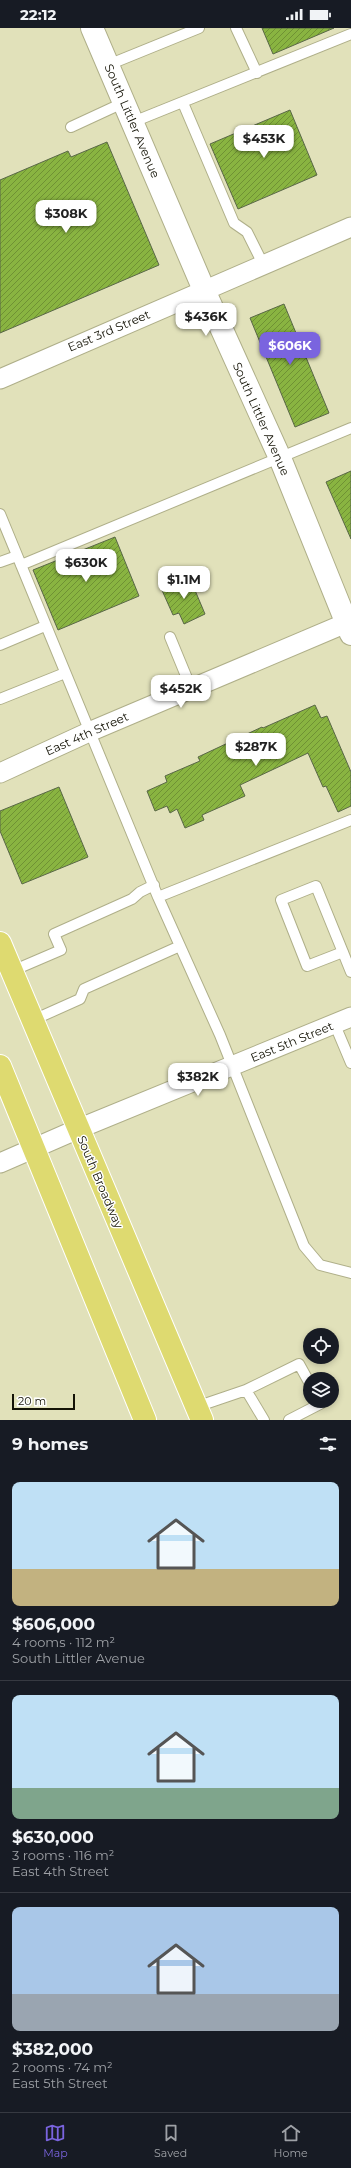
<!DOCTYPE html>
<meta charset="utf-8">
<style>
:root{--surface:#171b24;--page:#20242c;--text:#f1f3f6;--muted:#9ea1a6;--line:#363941;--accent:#7a64df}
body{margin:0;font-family:Montserrat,sans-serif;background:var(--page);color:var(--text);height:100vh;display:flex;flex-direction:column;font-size:15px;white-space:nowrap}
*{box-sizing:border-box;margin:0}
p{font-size:13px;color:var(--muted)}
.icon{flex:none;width:22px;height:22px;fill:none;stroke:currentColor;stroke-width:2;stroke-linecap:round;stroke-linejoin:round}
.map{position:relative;height:1392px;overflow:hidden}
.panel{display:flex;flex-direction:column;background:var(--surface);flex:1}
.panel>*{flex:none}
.controls{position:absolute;left:303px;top:1300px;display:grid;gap:8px}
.controls a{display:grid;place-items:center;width:36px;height:36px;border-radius:50%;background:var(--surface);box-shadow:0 2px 6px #0003;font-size:20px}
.scale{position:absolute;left:12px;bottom:10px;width:63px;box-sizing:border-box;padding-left:4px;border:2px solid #141306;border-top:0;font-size:11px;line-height:14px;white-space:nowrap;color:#141306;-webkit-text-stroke:3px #fff;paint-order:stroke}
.price{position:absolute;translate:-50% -34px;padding:0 9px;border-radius:8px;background:#fff;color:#222;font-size:13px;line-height:26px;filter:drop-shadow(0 1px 2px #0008)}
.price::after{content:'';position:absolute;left:50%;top:24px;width:12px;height:9px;margin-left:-6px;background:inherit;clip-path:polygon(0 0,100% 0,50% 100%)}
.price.active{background:var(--accent);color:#fff}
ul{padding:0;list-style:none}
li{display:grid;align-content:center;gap:8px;height:212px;padding:0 12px}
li+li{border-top:1px solid var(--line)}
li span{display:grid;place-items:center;height:124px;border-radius:8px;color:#555}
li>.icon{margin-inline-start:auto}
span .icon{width:72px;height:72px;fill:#fffc;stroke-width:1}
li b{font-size:17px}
h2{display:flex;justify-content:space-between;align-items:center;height:48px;padding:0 12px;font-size:17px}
.status{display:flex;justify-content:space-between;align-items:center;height:28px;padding:0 20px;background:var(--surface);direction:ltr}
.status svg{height:11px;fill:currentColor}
.tab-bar{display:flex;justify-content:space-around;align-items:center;height:56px;border-top:1px solid var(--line);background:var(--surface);font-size:11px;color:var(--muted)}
.tab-bar a{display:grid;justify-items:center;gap:2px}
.tab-bar .active{color:var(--accent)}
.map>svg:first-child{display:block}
</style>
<div class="status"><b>22:12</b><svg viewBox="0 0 49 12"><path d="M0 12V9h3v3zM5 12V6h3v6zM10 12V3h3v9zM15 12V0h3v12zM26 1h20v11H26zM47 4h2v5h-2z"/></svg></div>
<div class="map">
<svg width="351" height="1392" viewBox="0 0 351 1392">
<defs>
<pattern id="building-hatch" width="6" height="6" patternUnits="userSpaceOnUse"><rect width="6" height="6" fill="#89b441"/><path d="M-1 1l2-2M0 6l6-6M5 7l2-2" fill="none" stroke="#6f9134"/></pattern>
</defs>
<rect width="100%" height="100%" fill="#e1e1ba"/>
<path fill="url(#building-hatch)" stroke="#596747" d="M262,0h72l-61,26z
M290,82l27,65 -79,34 -28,-65z
M107,114l52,123 -159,68v-153l68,-29 3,6z
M284,276l45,109 -34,14 -45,-109z
M351,443v68l-25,-57z
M115,509l24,59 -81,34 -25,-60z
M189,548l16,38 -21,10 -5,-11 -6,2 -12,-27z
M315,677l6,13 6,-2 24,56v34l-13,6 -12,-26 -3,1 -15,-34 -68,32 5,11 -43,19 2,5 -19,8 -8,-19 -7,4 -3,-7 -12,5 -8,-20 20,-9 -2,-6 35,-15 -2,-4 64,-30 1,1z
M59,759l29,70 -66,27 -22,-53v-20z"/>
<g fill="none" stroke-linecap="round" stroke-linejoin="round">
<g stroke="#afaf89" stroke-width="12">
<path id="service" d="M236,0l21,45
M108,37l91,-37
M183,75l51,120 13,9 16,32
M133,94l218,-88
M71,99l54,-25
M0,486l158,383 62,138 84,211 16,19 31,8
M0,534l17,-6
M21,537l330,-137
M170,609l21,51
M0,617l45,-19
M0,671l65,-26
M158,869l193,-77
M343,924l-36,14 -26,-66 35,-14 35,86
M12,943l49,-21 -7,-16 78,-35 8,-7 14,-7
M33,992l47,-21 4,-10 96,-43
M335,997l16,38
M246,1362l18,30
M196,1379l50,-17 53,-26 11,20
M289,1392l31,-16 -1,-3"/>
</g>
<g stroke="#afaf89" stroke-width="21">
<path id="minor" d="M0,351l351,-152
M0,745l89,-41 262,-111
M0,1135l78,-34 273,-112"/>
</g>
<g stroke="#afaf89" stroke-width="24">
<path id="tertiary" d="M92,0l112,262 76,168 71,176"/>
</g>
<g stroke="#fff" stroke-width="24">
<path id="primary" d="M0,915l202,477
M0,1038l145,354"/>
</g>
<use href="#service" stroke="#fff" stroke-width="10"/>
<use href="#minor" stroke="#fff" stroke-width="19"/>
<use href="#tertiary" stroke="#fff" stroke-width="22"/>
<use href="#primary" stroke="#deda70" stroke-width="22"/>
</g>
<g text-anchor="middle" stroke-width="3" stroke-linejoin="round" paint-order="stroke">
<g font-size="12" fill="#141306" stroke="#fff">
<text transform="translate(132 93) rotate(67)" y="4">South Littler Avenue</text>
<text transform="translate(109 303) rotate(-23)" y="4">East 3rd Street</text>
<text transform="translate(261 391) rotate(66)" y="4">South Littler Avenue</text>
<text transform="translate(87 706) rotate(-24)" y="4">East 4th Street</text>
<text transform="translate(292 1014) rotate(-22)" y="4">East 5th Street</text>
<text transform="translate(100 1154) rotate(67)" y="4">South Broadway</text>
</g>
</g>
</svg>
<div class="controls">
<a><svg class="icon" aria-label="locate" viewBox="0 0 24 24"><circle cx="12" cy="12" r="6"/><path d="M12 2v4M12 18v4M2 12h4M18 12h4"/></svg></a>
<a><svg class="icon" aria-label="layers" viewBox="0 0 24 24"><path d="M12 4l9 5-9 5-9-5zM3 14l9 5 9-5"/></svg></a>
</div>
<div class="scale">20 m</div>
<b class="price" style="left:264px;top:131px">$453K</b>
<b class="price" style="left:66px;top:206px">$308K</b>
<b class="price" style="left:206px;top:309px">$436K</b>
<b class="price active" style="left:290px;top:338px">$606K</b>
<b class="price" style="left:86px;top:555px">$630K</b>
<b class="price" style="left:184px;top:572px">$1.1M</b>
<b class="price" style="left:181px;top:681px">$452K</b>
<b class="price" style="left:256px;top:739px">$287K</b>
<b class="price" style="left:198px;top:1069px">$382K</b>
</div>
<section class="panel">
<h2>9 homes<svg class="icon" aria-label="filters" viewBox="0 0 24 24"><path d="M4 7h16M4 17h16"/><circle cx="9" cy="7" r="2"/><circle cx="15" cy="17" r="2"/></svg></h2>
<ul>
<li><span style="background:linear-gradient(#bfe0f5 70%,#c2b280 0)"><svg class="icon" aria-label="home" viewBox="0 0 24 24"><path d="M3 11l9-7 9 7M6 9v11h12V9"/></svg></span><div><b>$606,000</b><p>4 rooms · 112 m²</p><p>South Littler Avenue</p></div></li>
<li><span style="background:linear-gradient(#bfe0f5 75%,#7fa58c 0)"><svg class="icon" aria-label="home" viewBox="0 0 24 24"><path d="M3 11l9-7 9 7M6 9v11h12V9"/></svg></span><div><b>$630,000</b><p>3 rooms · 116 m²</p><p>East 4th Street</p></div></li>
<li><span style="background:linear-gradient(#a9c7e8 70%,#9aa5b1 0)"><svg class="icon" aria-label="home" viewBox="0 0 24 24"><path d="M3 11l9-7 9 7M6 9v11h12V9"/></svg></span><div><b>$382,000</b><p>2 rooms · 74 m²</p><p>East 5th Street</p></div></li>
</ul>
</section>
<nav class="tab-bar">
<a class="active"><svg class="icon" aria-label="map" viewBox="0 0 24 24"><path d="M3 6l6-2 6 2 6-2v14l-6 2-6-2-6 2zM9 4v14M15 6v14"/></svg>Map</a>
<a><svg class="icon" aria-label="saved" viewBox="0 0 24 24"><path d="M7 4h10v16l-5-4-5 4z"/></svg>Saved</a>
<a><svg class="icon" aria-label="home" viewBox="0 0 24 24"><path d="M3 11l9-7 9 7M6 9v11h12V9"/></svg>Home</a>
</nav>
